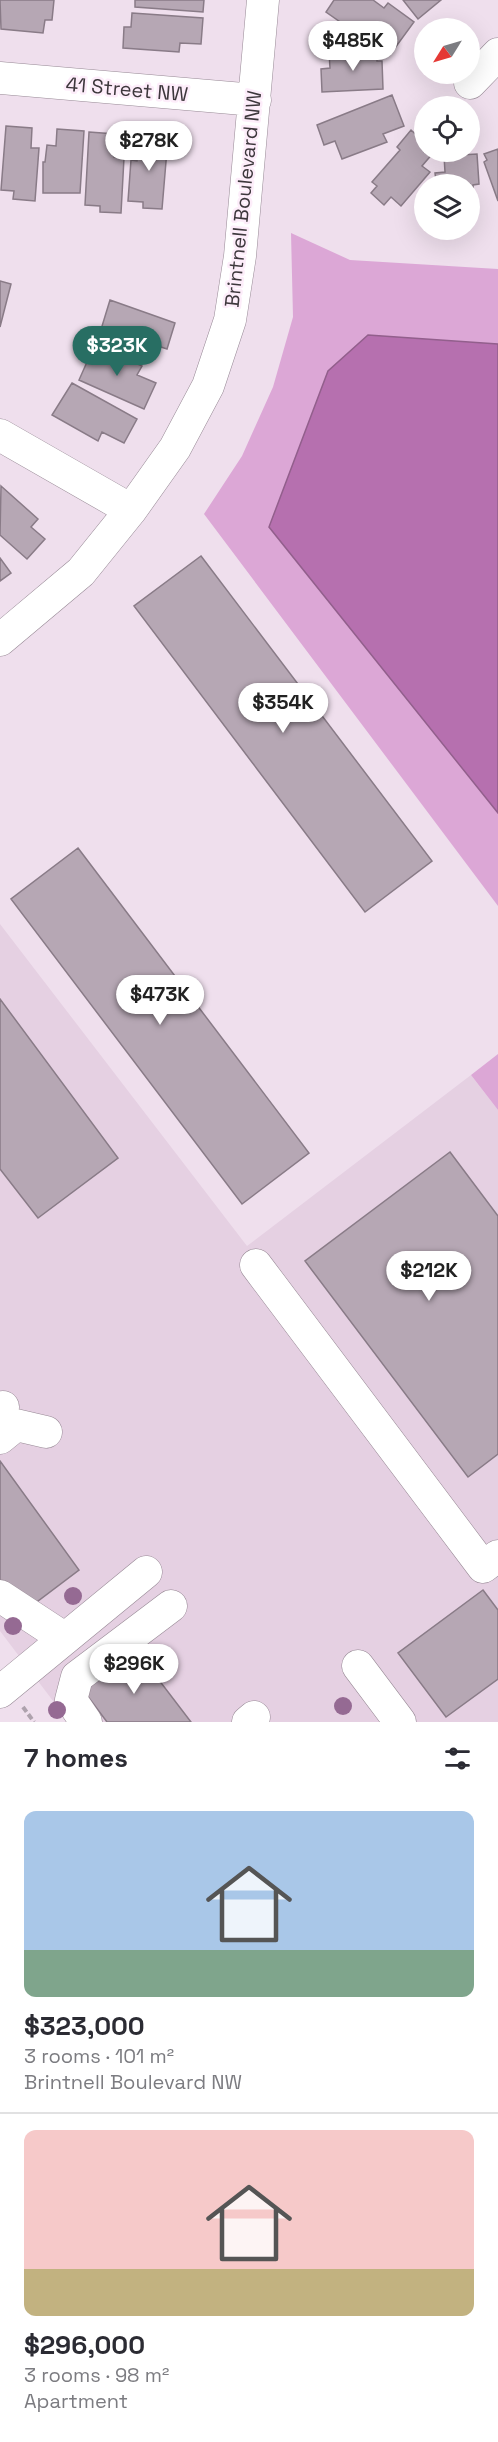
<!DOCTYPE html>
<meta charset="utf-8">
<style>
:root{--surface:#fff;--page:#f7f7f7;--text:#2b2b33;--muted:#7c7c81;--line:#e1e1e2;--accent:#286e63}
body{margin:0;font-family:"Space Grotesk",sans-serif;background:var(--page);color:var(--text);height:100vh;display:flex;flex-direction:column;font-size:22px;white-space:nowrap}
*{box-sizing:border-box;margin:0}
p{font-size:20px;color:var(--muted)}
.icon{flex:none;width:33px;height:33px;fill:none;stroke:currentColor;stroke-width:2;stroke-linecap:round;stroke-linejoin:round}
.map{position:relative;height:1722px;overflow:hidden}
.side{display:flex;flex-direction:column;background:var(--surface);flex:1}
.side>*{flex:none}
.needle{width:39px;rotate:233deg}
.tools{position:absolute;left:414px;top:18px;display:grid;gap:12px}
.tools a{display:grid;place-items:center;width:66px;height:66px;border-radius:50%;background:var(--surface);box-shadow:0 6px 24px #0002;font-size:30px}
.price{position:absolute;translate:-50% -51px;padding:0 14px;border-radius:21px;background:#fff;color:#222;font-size:20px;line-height:39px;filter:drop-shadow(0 2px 3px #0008)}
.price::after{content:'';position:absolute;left:50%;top:36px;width:18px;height:14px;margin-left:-9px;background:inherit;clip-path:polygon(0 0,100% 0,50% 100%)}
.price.current{background:var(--accent);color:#fff}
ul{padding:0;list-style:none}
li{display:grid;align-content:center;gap:12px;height:318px;padding:0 24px}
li+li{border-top:2px solid var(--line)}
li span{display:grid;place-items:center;height:186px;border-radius:12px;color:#555}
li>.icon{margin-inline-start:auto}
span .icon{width:108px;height:108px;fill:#fffc;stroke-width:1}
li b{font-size:26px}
h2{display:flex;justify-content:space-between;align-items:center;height:72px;padding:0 24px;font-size:26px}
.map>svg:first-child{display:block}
</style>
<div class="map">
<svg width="498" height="1722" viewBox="0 0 498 1722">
<rect width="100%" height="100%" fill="#efdfed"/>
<path fill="#e5d0e2" d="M0,924l247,322 224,-171 27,35v612h-429l-69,-91z"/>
<path fill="#dca7d6" d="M291,233l59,27 148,9v637l-294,-392 38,-58 31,-69 20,-70z
M498,1054v56l-27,-35z"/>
<path fill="#b670af" stroke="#925f8c" stroke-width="1.5" d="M368,335l130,9v469l-229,-286 59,-156z"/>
<path fill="#b6a7b4" stroke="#897b87" stroke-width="1.5" d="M0,0h54l-2,20h-7l-2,13 -42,-4z
M135,0h69l-1,12 -68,-5z
M334,0h39l11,8 4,-5 26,19 -19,26 -20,-15 -6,9 -43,-30z
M403,0h38l-23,19z
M132,13l71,5 -2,26 -21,-1 -1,9 -56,-4 1,-21h7z
M377,49v12h5l1,28 -61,3 -1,-23 9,-1 -1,-16z
M392,95l12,31 -21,8 4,8 -45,17 -7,-18 -11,4 -7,-20z
M6,126l26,2 -1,20h8l-4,53 -22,-2 1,-8 -13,-1z
M57,129l27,2 -4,62h-37v-31h2l2,-17 9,1z
M411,130l13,12v10h10l-12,14 8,6 -29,34 -10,-9 -7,8 -13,-12 6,-7 -5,-4 28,-32 -3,-3z
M89,132l26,2 -1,23 10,1 -3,55 -21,-1v-6l-15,-1z
M139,135l29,3 -6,71 -19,-1v-6l-15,-1 3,-41 6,1z
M498,149v52l-14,-39 3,-2 -3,-6z
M477,154l2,30 -6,1 2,35h-5v-36l-37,-1 3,-1 -1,-9 10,-1 -1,-16z
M0,281l11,3 -11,43z
M110,300l65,23 -8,26 -18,-6 -2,8 -48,-15z
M95,344l47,22 -5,9 19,8 -12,26 -65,-29z
M72,383l65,36 -13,24 -22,-11 -4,9 -46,-26z
M1,486l37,33 -7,8 14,12 -18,20 -27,-24z
M201,556l231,305 -67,51 -231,-306z
M0,558l11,15 -11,8z
M78,848l231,305 -67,51 -231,-305z
M0,999l118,159 -80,60 -38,-49z
M450,1152l48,64v238l-30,23 -163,-216z
M0,1461l79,109 -45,34 -34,-24z
M483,1590l15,20v69l-52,38 -48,-64z
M136,1650l55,72h-84l-24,-32z"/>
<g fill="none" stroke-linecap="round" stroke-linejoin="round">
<g stroke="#978995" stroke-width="33">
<path id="minor" d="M0,78l255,22
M470,83l28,-29
M0,435l131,75
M0,640l81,-68 50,-62 44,-62 33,-62 22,-66 10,-64 23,-256
M256,1265l227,302 15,-11
M0,1409l3,-2
M0,1438l16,-13 30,7
M0,1596l64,42
M358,1666l42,56
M0,1692l146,-120
M86,1722l-15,-22 6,-23 94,-71
M248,1722l6,-5"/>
</g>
<path stroke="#aea2ad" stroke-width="4" stroke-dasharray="6 3" stroke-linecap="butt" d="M23,1707l11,15"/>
<use href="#minor" stroke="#fff" stroke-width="32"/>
</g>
<g fill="#956a93">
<circle cx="73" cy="1596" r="9"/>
<circle cx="13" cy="1626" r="9"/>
<circle cx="343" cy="1706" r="9"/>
<circle cx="57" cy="1710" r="9"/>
</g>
<g text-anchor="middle" stroke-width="5" stroke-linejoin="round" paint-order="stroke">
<g font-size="20" fill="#3d373c" stroke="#fdedfa">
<text transform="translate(127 89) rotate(5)" y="7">41 Street NW</text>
<text transform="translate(243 199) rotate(-84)" y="7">Brintnell Boulevard NW</text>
</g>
</g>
</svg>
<div class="tools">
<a><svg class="needle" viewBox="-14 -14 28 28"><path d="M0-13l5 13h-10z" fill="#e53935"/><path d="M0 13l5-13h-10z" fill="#7c7c81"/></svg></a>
<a><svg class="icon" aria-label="locate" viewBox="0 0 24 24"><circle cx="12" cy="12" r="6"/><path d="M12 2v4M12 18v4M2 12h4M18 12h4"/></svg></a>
<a><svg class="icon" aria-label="layers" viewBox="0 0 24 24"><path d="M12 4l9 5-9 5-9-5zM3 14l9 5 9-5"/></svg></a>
</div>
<b class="price" style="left:353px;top:72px">$485K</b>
<b class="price" style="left:149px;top:172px">$278K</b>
<b class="price current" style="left:117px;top:377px">$323K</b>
<b class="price" style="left:283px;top:734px">$354K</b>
<b class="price" style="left:160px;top:1026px">$473K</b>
<b class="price" style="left:429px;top:1302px">$212K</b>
<b class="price" style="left:134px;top:1695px">$296K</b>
</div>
<section class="side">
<h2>7 homes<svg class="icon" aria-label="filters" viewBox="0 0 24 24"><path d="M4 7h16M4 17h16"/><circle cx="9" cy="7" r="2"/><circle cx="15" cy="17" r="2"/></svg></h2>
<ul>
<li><span style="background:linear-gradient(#a9c7e8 75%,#7fa58c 0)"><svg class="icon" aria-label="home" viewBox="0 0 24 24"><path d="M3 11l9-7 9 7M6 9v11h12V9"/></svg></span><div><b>$323,000</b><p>3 rooms · 101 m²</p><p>Brintnell Boulevard NW</p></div></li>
<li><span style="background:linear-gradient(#f6c9c9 75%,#c2b280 0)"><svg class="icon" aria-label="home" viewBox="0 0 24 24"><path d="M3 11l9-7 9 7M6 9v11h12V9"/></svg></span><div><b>$296,000</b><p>3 rooms · 98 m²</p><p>Apartment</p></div></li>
</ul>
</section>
